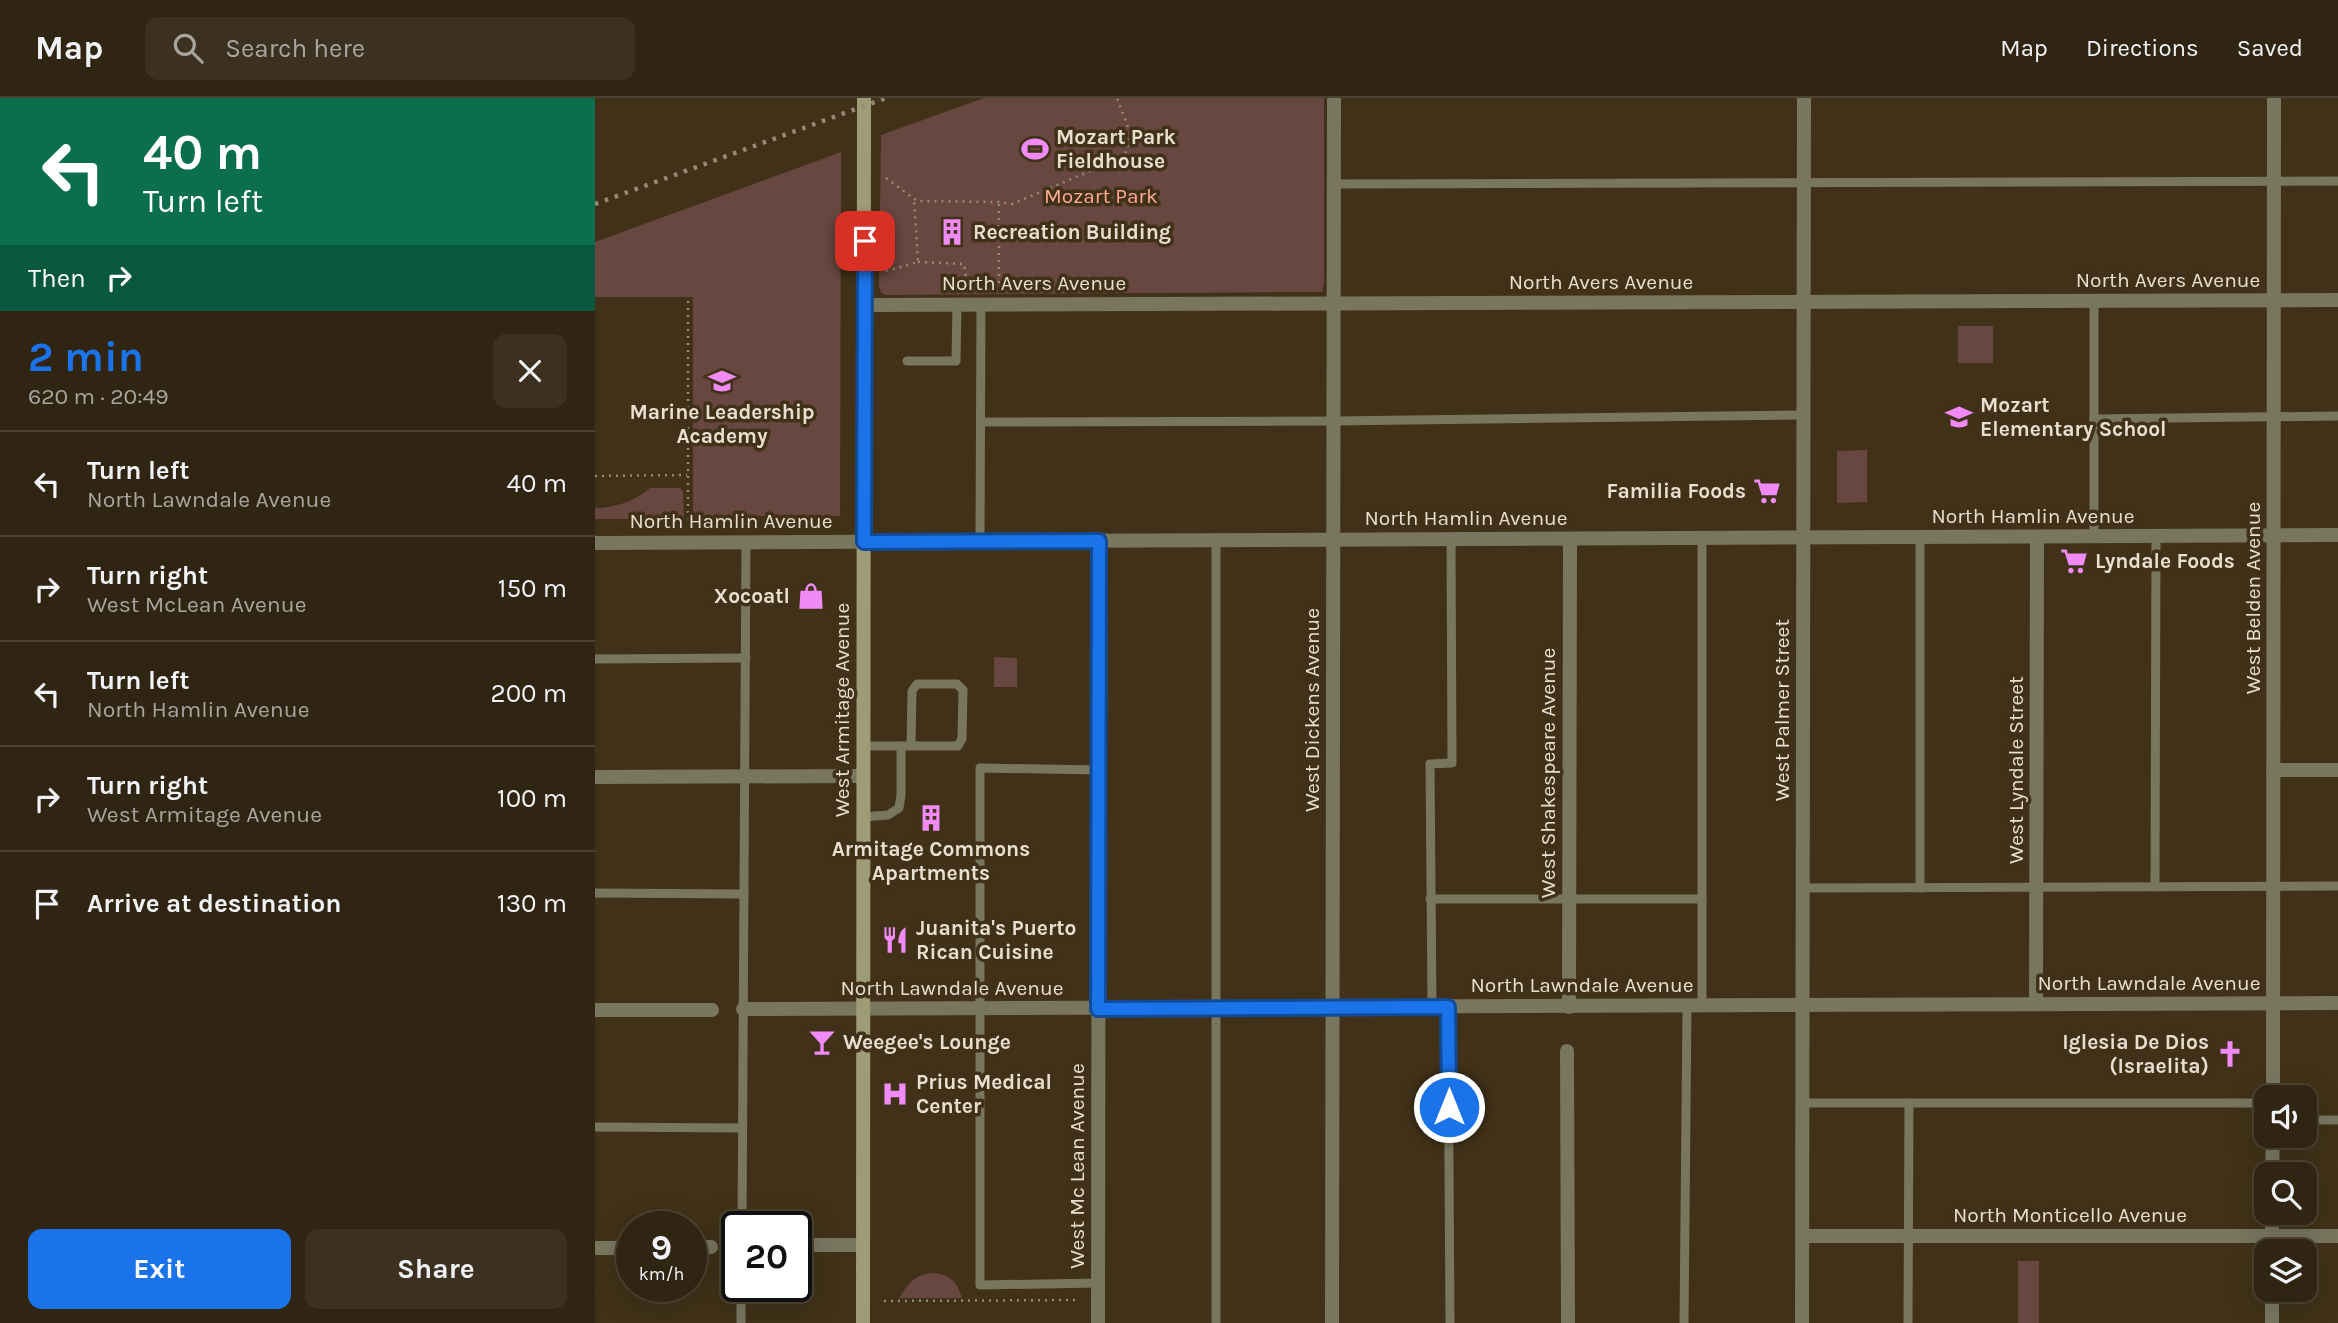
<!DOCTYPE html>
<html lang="en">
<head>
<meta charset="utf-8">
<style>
  body { margin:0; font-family:Karla,sans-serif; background:#3c3120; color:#f1f3f6; height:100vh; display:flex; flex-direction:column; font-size:26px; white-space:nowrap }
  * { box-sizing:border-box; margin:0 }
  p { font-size:23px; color:#a8a59f }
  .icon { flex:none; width:38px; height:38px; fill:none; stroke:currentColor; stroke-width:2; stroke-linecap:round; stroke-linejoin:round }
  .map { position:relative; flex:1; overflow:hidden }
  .sheet { display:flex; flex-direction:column; background:#302512; width:595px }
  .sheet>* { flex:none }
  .guide { background:#0b6e4f; color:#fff; overflow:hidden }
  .controls { position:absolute; left:1659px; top:987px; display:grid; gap:14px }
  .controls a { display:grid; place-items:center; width:63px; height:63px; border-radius:14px; background:#302512; box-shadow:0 7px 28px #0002,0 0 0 2px #4b4232; font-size:35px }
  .speed { position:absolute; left:21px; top:1113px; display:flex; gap:14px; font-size:35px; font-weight:700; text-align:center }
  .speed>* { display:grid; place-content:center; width:91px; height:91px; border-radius:50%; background:#302512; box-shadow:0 7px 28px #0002,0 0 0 2px #4b4232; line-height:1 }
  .speed small { font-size:18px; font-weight:400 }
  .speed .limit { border:4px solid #111; border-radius:10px; background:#fff; color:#111 }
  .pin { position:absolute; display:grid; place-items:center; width:60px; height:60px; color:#fff; margin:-30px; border-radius:14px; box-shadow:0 4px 10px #0006 }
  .me { position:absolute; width:77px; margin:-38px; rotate:0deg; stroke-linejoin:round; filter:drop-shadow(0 0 5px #0008) }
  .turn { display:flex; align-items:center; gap:24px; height:147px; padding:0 28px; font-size:32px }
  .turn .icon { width:91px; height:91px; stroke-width:2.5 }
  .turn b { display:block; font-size:49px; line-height:60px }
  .then { display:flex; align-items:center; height:66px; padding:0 28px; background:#0003; gap:14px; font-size:26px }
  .round { display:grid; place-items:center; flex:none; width:74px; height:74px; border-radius:14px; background:#3c3120 }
  .summary { display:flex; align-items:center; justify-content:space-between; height:119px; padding:0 28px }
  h1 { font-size:42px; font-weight:700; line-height:52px; color:#1a73e8 }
  .button { display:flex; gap:14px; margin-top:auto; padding:14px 28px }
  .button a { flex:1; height:80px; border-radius:14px; background:#1a73e8; color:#fff; font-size:28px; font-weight:700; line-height:80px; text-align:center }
  .button a+a { background:#3c3120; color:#f1f3f6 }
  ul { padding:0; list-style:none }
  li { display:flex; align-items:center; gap:21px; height:105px; padding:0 28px; border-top:2px solid #4b4232 }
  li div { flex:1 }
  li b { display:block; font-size:26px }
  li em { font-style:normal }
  header { display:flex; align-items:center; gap:42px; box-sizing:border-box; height:98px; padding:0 35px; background:#302512; border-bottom:2px solid #4b4232 }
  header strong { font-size:33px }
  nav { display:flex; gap:38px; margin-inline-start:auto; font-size:24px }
  .search { width:490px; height:63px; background:#3c3120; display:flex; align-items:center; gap:18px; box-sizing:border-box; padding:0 24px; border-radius:14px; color:#a8a59f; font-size:26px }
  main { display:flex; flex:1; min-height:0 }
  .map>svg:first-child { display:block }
  .green { fill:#67473f }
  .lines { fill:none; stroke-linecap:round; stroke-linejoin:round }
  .path { stroke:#968a76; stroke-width:2.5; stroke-dasharray:2 5; stroke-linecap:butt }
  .lane { stroke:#78765f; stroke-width:9 }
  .street { stroke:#78765f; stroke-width:14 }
  .secondary { stroke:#9e9b77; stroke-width:14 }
  .rail { stroke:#968a76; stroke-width:4.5; stroke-dasharray:3.5 7; stroke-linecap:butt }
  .route-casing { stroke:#114b97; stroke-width:18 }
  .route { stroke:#1a73e8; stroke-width:12 }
  .labels { text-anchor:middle; stroke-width:7; stroke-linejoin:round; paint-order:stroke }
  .poi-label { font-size:21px; font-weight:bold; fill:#e8dfd0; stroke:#403118; text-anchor:start }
  .park-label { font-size:21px; fill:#ffaa94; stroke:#403118 }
  .street-label { font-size:21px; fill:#e8dfd0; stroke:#403118 }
</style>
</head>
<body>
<header>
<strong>Map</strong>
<div class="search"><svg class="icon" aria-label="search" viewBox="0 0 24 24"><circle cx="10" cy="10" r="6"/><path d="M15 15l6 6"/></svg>Search here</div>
<nav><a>Map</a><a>Directions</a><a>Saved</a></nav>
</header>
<main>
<section class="sheet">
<div class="guide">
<div class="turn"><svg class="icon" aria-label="left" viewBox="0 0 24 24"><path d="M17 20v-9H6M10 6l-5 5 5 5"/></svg><div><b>40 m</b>Turn left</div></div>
<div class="then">Then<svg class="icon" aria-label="right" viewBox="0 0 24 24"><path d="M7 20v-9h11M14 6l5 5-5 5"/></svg></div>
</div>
<div class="summary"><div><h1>2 min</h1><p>620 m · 20:49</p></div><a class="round"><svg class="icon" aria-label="close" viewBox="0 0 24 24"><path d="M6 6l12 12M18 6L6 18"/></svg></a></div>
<ul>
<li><svg class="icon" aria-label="left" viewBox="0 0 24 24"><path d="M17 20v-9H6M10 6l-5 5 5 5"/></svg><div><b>Turn left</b><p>North Lawndale Avenue</p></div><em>40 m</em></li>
<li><svg class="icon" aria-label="right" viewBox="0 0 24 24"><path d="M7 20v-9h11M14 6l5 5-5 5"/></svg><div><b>Turn right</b><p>West McLean Avenue</p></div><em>150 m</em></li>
<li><svg class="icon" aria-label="left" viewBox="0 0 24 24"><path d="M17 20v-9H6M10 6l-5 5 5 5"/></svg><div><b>Turn left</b><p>North Hamlin Avenue</p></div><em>200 m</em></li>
<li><svg class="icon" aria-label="right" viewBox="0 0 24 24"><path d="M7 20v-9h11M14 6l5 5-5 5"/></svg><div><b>Turn right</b><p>West Armitage Avenue</p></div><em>100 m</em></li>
<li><svg class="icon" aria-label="arrive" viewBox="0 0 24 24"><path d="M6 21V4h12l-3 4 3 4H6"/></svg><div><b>Arrive at destination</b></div><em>130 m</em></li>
</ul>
<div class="button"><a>Exit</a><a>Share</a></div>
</section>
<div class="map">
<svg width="1743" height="1225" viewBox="0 0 1743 1225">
  <rect width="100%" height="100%" fill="#403118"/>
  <g class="green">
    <path d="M 389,0 L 729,0 L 729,185 L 727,194 L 290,197 L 286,194 L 284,187 L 286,37 Z"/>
    <path d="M 246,54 L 245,418 L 98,418 L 98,199 L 0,199 L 0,144 Z"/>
    <rect x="1363" y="228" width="35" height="37"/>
    <path d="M 1272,352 L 1272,404 L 1242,405 L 1242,353 Z"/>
    <path d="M 55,390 L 85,390 L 88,393 L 89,421 L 0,421 L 0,410 C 19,410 41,403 55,390 Z"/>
    <path d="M 399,559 L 422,560 L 422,589 L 399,589 Z"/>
    <rect x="1423" y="1163" width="21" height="62"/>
    <path d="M 338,1175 C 356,1177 362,1184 367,1200 L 304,1200 C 313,1186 320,1176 338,1175 Z"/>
  </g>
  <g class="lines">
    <g class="path">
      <path d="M 291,80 L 322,103 L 404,104 L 417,106 L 529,59 L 536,37 L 522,0"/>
      <path d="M 323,164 L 369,166 L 372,185"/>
      <path d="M 291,173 L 323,164 L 319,101"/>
      <path d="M 404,185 L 404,104"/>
      <path d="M 93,203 L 93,422"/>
      <path d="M 0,378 L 92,377"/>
      <path d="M 289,1203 L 483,1202"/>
    </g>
    <g class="lane">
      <path d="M 739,86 L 1743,83"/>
      <path d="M 312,263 L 361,263 L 362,207"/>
      <path d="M 1499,321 L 1743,318"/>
      <path d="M 386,324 L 738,323 L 1208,317"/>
      <path d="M 1499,438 L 1499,203"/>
      <path d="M 1107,440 L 1107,908"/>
      <path d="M 385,443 L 386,206"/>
      <path d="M 0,561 L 151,560"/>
      <path d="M 268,648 C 300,648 331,648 363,648 L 367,641 L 368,592 L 362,586 L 322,586 L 317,593 L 316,648"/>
      <path d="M 268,719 L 293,717 L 304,710 L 306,697 L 306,648"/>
      <path d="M 1560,789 L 1561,438"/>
      <path d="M 1208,790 L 1743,788"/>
      <path d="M 1325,790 L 1325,439"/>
      <path d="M 0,795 L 149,796"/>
      <path d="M 835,801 L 1107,801"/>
      <path d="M 837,909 L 835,666 L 857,665 L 856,441"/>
      <path d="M 853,909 L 855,1225"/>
      <path d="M 1208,1005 L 1671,1005"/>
      <path d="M 1710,1022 L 1743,1022"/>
      <path d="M 0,1029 L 147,1030"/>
      <path d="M 147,1129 L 151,444"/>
      <path d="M 503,1185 L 385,1187 L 385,670 L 504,672"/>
      <path d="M 146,1225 L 146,1188"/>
      <path d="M 621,1225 L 621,442"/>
      <path d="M 1089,1225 L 1092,908"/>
      <path d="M 1313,1225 L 1314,1005"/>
    </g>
    <g class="street">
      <path d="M 270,207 L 1743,202"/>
      <path d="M 0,445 L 1743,437"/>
      <path d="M 1678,672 L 1743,672"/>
      <path d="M 0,679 L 268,678"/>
      <path d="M 1441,906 L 1442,439"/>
      <path d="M 974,909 L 975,441"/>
      <path d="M 148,911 L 1743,905"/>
      <path d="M 0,912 L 117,912"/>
      <path d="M 972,953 L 973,1225"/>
      <path d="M 1678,999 L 1679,0"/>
      <path d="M 1677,1076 L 1678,1038"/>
      <path d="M 1677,1115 L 1677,1153"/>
      <path d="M 1208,1138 L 1743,1138"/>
      <path d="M 201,1147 L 268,1147"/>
      <path d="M 96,1149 L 116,1149"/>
      <path d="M 0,1150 L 37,1150"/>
      <path d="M 503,1225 L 504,443"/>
      <path d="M 737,1225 L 739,0"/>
      <path d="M 1207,1225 L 1209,0"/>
      <path d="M 1677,1225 L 1677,1192"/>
    </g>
    <path class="secondary" d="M 268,1225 L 269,0"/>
    <path class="rail" d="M 0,106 L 291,0"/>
  </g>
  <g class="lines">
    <defs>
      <path id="route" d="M 270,143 L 269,444 L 504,443 L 503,911 L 853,909 L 854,1009"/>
    </defs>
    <use href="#route" class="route-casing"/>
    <use href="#route" class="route"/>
  </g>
  <defs>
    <symbol id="stadium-bare" viewBox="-9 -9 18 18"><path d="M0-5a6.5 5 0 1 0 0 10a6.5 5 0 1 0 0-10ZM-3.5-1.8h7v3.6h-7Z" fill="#f08bf6" stroke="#403118" stroke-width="2.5" paint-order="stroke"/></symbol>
    <symbol id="building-bare" viewBox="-9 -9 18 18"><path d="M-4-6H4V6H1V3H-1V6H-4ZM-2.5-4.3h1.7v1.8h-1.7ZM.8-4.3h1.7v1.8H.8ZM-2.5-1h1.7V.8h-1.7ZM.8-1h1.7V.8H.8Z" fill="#f08bf6" stroke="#403118" stroke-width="2.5" paint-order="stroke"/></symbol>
    <symbol id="school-bare" viewBox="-9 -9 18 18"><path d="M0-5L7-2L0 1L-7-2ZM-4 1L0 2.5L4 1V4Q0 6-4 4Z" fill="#f08bf6" stroke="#403118" stroke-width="2.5" paint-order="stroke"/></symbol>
    <symbol id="supermarket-bare" viewBox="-9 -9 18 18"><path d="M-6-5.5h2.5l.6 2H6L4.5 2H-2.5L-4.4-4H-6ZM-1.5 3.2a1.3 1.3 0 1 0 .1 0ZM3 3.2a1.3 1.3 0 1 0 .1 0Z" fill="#f08bf6" stroke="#403118" stroke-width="2.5" paint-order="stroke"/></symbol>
    <symbol id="shop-bare" viewBox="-9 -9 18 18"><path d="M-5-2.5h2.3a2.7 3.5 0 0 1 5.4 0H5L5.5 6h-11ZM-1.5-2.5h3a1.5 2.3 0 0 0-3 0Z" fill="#f08bf6" stroke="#403118" stroke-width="2.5" paint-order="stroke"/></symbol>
    <symbol id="restaurant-bare" viewBox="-9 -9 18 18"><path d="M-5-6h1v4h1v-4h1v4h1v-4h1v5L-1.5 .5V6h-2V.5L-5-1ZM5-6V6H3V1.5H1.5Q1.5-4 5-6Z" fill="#f08bf6" stroke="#403118" stroke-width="2.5" paint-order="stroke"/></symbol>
    <symbol id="bar-bare" viewBox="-9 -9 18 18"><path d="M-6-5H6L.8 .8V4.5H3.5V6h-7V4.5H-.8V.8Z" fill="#f08bf6" stroke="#403118" stroke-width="2.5" paint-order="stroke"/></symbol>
    <symbol id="church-bare" viewBox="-9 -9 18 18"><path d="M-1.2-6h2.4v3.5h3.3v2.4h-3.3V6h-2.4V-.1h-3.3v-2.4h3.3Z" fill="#f08bf6" stroke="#403118" stroke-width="2.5" paint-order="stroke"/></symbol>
    <symbol id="hospital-bare" viewBox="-9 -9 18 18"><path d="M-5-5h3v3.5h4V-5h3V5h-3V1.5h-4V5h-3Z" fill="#f08bf6" stroke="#403118" stroke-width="2.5" paint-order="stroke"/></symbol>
  </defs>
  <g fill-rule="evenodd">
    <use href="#stadium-bare" x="421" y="32" width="38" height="38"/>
    <use href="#building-bare" x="338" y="115" width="38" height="38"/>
    <use href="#school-bare" x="108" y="264" width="38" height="38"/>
    <use href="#school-bare" x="1345" y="300" width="38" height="38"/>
    <use href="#supermarket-bare" x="1153" y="374" width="38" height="38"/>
    <use href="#supermarket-bare" x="1460" y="444" width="38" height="38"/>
    <use href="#shop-bare" x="197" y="479" width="38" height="38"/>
    <use href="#building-bare" x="317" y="701" width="38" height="38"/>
    <use href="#restaurant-bare" x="281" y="823" width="38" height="38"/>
    <use href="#bar-bare" x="208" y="925" width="38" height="38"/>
    <use href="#church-bare" x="1616" y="937" width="38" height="38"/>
    <use href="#hospital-bare" x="281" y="977" width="38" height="38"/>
  </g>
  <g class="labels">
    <g class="poi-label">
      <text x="461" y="46">Mozart Park<tspan x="461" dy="24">Fieldhouse</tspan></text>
      <text x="378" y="141">Recreation Building</text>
      <text x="1385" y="314">Mozart<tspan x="1385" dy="24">Elementary School</tspan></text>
      <text x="127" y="321" text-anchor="middle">Marine Leadership<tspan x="127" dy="24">Academy</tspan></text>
      <text x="1151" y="400" text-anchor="end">Familia Foods</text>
      <text x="1500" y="470">Lyndale Foods</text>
      <text x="195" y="505" text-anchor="end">Xocoatl</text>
      <text x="336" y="758" text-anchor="middle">Armitage Commons<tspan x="336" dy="24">Apartments</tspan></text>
      <text x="321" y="837">Juanita's Puerto<tspan x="321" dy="24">Rican Cuisine</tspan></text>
      <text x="248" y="951">Weegee's Lounge</text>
      <text x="1614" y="951" text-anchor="end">Iglesia De Dios<tspan x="1614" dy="24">(Israelita)</tspan></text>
      <text x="321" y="991">Prius Medical<tspan x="321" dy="24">Center</tspan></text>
    </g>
    <g class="park-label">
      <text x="506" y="105">Mozart Park</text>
    </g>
    <g class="street-label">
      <text x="1573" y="189">North Avers Avenue</text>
      <text x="1006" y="191">North Avers Avenue</text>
      <text x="439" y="192">North Avers Avenue</text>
      <text x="1438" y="425">North Hamlin Avenue</text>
      <text x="871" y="427">North Hamlin Avenue</text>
      <text x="136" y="430">North Hamlin Avenue</text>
      <text transform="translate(1658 500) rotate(-90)" y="7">West Belden Avenue</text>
      <text transform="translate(247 612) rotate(-90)" y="7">West Armitage Avenue</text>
      <text transform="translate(717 612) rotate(-90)" y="7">West Dickens Avenue</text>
      <text transform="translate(1187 612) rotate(-90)" y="7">West Palmer Street</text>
      <text transform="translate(1421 672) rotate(-90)" y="7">West Lyndale Street</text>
      <text transform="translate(953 675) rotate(-90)" y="7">West Shakespeare Avenue</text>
      <text x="1554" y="892">North Lawndale Avenue</text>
      <text x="987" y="894">North Lawndale Avenue</text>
      <text x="357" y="897">North Lawndale Avenue</text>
      <text transform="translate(482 1068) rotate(-90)" y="7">West Mc Lean Avenue</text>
      <text x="1475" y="1124">North Monticello Avenue</text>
    </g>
  </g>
</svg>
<div class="controls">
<a><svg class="icon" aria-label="sound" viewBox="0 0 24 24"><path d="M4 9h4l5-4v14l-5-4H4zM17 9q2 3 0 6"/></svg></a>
<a><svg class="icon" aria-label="search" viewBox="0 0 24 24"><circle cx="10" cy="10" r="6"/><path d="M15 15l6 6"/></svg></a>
<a><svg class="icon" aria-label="layers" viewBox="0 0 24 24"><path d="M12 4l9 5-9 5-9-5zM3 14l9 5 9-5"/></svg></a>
</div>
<div class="speed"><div>9<small>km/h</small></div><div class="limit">20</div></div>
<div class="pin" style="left:270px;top:143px;background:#d93025"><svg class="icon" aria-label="arrive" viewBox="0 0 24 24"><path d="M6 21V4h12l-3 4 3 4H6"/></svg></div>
<svg class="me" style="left:854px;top:1009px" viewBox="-20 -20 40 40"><circle r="17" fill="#1a73e8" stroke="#fff" stroke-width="3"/><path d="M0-11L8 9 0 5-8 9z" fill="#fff"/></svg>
</div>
</main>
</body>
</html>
